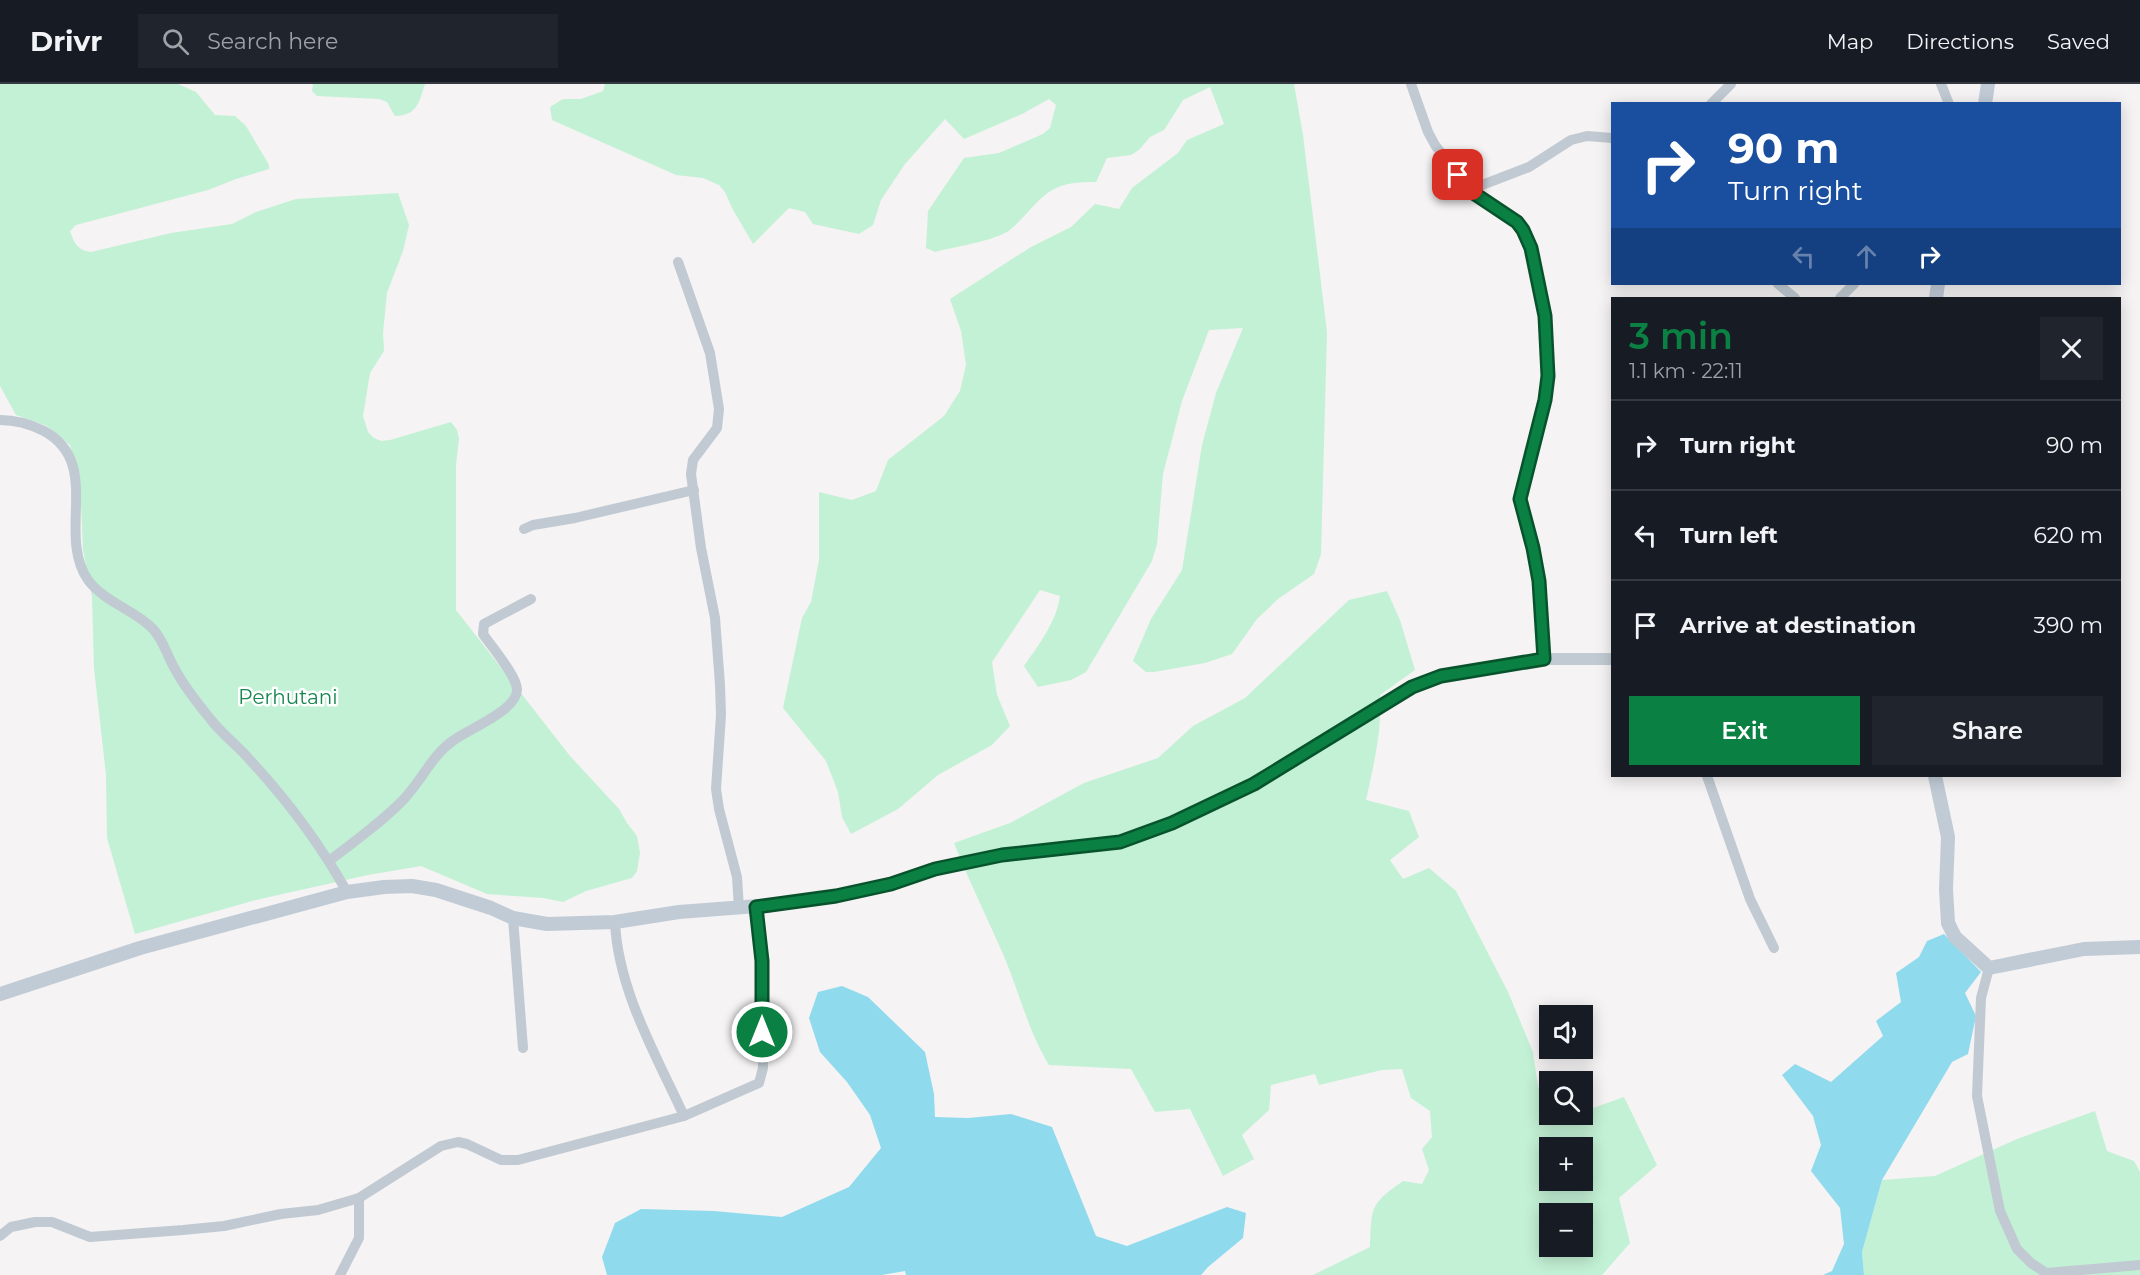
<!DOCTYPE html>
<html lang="en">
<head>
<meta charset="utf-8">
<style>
  body { margin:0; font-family:Montserrat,sans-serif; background:#20242c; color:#f1f3f6; height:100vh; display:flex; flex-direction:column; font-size:22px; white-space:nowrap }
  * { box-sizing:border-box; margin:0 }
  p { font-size:20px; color:#9ea1a6 }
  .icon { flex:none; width:33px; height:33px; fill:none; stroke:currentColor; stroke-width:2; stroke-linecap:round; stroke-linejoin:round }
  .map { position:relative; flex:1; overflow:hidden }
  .drawer { position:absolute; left:1611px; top:213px; width:510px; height:480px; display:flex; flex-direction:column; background:#171b24; border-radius:0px; box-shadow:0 3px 15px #0003 }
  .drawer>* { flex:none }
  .banner { position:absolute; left:1611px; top:18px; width:510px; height:183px; border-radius:0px; box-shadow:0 3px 15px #0003; background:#1a4fa0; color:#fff; overflow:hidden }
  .buttons { position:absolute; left:1539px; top:921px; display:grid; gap:12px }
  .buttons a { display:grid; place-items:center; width:54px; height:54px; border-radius:0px; background:#171b24; box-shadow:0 3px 15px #0003; font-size:30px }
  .pin { position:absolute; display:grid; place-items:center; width:51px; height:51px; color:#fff; margin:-26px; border-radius:12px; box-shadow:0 3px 9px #0006 }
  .me { position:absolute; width:66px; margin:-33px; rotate:0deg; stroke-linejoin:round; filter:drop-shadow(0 0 4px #0008) }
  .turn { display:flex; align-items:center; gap:21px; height:126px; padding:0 18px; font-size:27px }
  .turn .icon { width:78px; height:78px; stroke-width:2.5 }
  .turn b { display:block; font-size:42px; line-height:51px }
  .lanes { display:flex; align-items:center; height:57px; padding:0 18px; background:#0003; justify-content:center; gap:30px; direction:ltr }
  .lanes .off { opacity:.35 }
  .round { display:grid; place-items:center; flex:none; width:63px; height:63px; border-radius:0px; background:#20242c }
  .head { display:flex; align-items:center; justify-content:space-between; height:102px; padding:0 18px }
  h1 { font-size:36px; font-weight:600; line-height:45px; color:#0b8043 }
  .action { display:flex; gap:12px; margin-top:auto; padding:12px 18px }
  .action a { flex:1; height:69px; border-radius:0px; background:#0b8043; color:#fff; font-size:24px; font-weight:600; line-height:69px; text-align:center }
  .action a+a { background:#20242c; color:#f1f3f6 }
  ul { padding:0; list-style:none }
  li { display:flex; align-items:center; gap:18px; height:90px; padding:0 18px; border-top:2px solid #363941 }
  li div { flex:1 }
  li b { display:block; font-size:22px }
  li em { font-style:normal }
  header { display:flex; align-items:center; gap:36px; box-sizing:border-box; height:84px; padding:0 30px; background:#171b24; border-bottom:2px solid #363941 }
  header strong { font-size:28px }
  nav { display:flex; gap:33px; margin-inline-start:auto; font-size:21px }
  .search { width:420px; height:54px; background:#20242c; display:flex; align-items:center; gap:15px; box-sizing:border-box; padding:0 21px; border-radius:0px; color:#9ea1a6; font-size:22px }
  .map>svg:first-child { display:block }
  .green { fill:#c3f1d5; fill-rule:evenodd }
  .water { fill:#90daee }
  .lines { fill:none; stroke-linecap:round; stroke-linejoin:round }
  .minor { stroke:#c1cad2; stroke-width:10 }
  .tertiary { stroke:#c1cad2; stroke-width:12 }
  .secondary { stroke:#c1cbd6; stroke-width:14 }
  .route-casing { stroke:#07532c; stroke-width:15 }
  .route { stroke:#0b8043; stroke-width:10 }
  .labels { text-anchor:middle; stroke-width:5; stroke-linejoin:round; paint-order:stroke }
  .park-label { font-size:20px; fill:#17864f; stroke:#fff }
</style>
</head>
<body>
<header>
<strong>Drivr</strong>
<div class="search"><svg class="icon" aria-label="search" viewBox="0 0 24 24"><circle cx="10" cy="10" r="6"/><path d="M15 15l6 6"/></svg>Search here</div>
<nav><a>Map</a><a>Directions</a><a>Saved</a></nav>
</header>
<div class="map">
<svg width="2140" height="1191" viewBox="0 0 2140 1191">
  <rect width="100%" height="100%" fill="#f5f3f3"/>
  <g class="green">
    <path d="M 0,0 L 178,0 L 196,8 L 215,31 L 235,32 L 246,42 L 269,81 L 269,85 L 236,95 L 208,106 L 76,141 L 70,147 C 74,159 78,167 91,168 L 171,149 L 232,140 L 256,128 L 296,115 L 398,109 L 409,141 L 403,167 L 387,209 L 383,249 L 384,267 L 370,289 L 363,332 L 368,348 L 374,354 L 381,357 L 390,356 L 451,338 L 457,346 L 459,354 L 456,381 L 456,526 L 570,672 L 619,725 L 627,739 L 637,752 L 640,769 L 637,787 L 632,794 L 586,807 L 563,818 L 543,814 L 487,810 L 421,782 L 368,791 L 260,815 L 135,850 L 107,754 L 106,691 L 94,584 L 92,513 L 83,466 L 80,397 L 70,361 L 47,342 L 16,331 L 0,302 Z"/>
    <path d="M 313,0 L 425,0 C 419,18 417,32 395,32 L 387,18 L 379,15 L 317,12 L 312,7 Z"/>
    <path d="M 605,0 L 1294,0 L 1303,51 L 1327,248 L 1321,470 L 1314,490 L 1278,515 L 1257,535 L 1232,570 L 1205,579 L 1154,588 L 1146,588 L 1133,577 L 1151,535 L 1182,486 L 1202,361 L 1216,309 L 1243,244 L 1209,246 L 1182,317 L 1163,390 L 1157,460 L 1152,477 L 1086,588 L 1071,596 L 1038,603 L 1024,582 C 1038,562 1057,537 1060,512 L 1040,506 L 992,578 L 997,611 L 1010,642 L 992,661 L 938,691 L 898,725 L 851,750 L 842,733 L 838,708 L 826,677 L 783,624 L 802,534 L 811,518 L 819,476 L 819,408 L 852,416 L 876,407 L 888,376 L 944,332 L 960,307 L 966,281 L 961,247 L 950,215 L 1031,163 L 1071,143 L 1095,120 L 1119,125 L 1132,104 L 1178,69 L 1187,56 L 1224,40 L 1210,3 L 1183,16 L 1164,46 L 1150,53 L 1139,66 L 1131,71 L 1107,74 L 1096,98 C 1061,98 1051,102 1027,129 C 1020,136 1012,146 1003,150 C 986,158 954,163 935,168 L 926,164 L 928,127 L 964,74 L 999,69 L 1043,50 L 1050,44 L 1056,21 L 1049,15 L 1022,30 L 964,55 L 945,35 L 905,80 L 881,116 L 873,141 L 859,150 L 813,140 L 805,128 L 789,124 L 753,160 L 732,124 L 725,108 L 719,101 L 703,94 L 676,91 L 552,36 L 550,23 L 563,15 L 581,15 L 603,7 Z"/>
    <path d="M 1387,507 L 1400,536 L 1415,586 L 1380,611 C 1382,647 1374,680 1366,716 L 1409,727 L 1419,753 L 1390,776 L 1403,795 L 1429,784 L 1456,807 L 1508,908 L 1533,968 L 1538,1003 L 1549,1026 L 1550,1030 L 1552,1031 L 1556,1039 L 1574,1036 L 1593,1024 L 1624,1013 L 1657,1081 L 1619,1114 L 1630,1159 L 1602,1191 L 1313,1191 L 1370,1163 C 1372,1123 1369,1121 1403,1097 L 1422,1100 L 1429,1086 L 1422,1065 L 1432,1053 L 1430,1027 L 1411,1014 L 1402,985 L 1382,986 L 1319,1001 L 1315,990 L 1271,1001 L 1269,1026 L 1242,1051 L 1254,1075 L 1223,1092 L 1190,1025 L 1155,1028 L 1131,985 L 1049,981 C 1028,947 1019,907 1003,870 C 987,833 969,797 954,759 L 1010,739 L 1084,699 L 1158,674 L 1193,642 L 1245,614 L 1349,516 ZM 1550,1064 L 1582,1064 L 1582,1096 L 1550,1096 ZM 1550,1130 L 1582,1130 L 1582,1162 L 1550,1162 Z"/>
    <path d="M 2095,1027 L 2107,1067 L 2134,1077 L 2140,1088 L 2140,1191 L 1864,1191 L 1862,1168 L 1882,1096 L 1935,1092 L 2017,1055 Z"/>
  </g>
  <g class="water">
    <path d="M 1944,850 L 1981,888 L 1965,909 L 1976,932 L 1968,970 L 1952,978 L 1882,1096 L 1862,1168 L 1864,1191 L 1823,1191 L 1832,1187 L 1844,1160 L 1840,1124 L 1811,1087 L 1821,1061 L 1813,1032 L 1782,991 L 1795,980 L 1831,998 L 1883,952 L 1876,937 L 1901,918 L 1896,889 L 1919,873 L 1927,857 Z"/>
    <path d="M 842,902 L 868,913 L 925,968 L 934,1010 L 935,1033 L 968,1034 L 1011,1030 L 1052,1043 L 1096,1152 L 1127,1162 L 1227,1123 L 1246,1129 L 1243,1154 L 1208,1183 L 1201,1191 L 906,1191 L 905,1187 L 882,1191 L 607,1191 L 602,1173 L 615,1139 L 641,1125 L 714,1127 L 782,1133 L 849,1103 L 881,1064 L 870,1031 L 847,998 L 820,968 L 809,934 L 818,908 Z"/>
  </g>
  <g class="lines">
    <g class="minor">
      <path d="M 1411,0 L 1428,48 L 1435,61 L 1469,106 L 1529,83 L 1571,56 L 1587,52 L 1612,54"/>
      <path d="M 1941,0 L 1949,20"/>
      <path d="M 1711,20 L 1731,0"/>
      <path d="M 1469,106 L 1517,138 L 1523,146 L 1531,164 L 1545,232 L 1548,292 L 1545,316 L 1520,415 L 1533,464 L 1539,497 L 1544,575"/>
      <path d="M 678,178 L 710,269 L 719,325 L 717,344 L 693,376 L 691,390 L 701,464 L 715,534 L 720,601 L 721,631 L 716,705 L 719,725 L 737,793 L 739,825"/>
      <path d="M 1778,200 L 1795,214"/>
      <path d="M 1840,214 L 1854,200"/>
      <path d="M 0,336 C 15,336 30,340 44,347 C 103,379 56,450 88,496 C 104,518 135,526 153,545 C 164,557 167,572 175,585 C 184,603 199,621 212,637 C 223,651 238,662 250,676 C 287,716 320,760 347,808"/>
      <path d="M 524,445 L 533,441 L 575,434 L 694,406"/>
      <path d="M 1707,692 L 1750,815 L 1774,864"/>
      <path d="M 329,777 C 355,757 382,738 404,715 C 422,696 432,671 454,656 C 469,645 518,626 517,605 C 516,591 491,562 483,550 L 484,540 L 531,515"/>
      <path d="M 513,834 L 523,964"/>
      <path d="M 615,838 C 618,906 656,971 684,1032"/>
      <path d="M 1989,884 L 1981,914 L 1977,1012 L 2000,1127 L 2017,1165 L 2031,1179 L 2046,1189 L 2140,1181"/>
      <path d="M 0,1152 L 11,1143 L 35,1138 L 52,1138 L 90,1153 L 183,1146 L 224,1142 L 281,1130 L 318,1126 L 359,1114 L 441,1062 L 458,1058 L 467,1060 L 501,1076 L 518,1076 L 684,1032 L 759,999 L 763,984 L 762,877 L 756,823"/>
      <path d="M 340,1191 L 359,1154 L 359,1114"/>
    </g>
    <path class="tertiary" d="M 772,821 L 836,812 L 891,800 L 935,785 L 1002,771 L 1120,758 L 1172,739 L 1254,700 L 1394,613 L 1430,595 L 1454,589 L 1544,575 L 1612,575"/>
    <g class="secondary">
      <path d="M 1985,20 L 1988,0"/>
      <path d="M 1936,214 L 1938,200"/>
      <path d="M 1935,692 L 1948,753 L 1946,805 L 1948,839 L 1955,853 L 1989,884 L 2084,865 L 2140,863"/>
      <path d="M 0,910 L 140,864 L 347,808 L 384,803 L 412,802 L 436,806 L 491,824 L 513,834 L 547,840 L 615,838 L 679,828 L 772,821"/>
    </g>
  </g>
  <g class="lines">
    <defs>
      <path id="route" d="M 762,948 L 762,877 L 756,823 L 836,812 L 891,800 L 935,785 L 1002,771 L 1120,758 L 1172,739 L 1254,700 L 1412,603 L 1441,592 L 1544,575 L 1539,497 L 1533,464 L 1520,415 L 1545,316 L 1548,292 L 1545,232 L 1531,164 L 1523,146 L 1517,138 L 1469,106 L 1458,91"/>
    </defs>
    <use href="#route" class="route-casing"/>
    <use href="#route" class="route"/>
  </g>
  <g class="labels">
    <g class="park-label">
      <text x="288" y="620">Perhutani</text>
    </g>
  </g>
</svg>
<div class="buttons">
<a><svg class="icon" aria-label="sound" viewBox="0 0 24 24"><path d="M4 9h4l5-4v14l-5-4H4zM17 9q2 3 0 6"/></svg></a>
<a><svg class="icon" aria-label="search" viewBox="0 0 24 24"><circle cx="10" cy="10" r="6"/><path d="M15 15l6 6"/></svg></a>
<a>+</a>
<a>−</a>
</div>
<div class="pin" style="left:1458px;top:91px;background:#d93025"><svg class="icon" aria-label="arrive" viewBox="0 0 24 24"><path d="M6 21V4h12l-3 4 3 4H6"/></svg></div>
<svg class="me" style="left:762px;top:948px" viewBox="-20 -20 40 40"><circle r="17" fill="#0b8043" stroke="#fff" stroke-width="3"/><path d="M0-11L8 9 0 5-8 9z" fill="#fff"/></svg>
<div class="banner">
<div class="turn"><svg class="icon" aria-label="right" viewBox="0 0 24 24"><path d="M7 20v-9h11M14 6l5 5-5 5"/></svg><div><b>90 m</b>Turn right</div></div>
<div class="lanes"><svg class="icon off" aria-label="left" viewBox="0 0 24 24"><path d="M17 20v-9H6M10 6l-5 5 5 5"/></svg><svg class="icon off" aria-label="ahead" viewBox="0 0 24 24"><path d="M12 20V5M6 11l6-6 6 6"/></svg><svg class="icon" aria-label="right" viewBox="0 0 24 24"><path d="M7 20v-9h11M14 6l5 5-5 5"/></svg></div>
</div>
<section class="drawer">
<div class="head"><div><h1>3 min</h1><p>1.1 km · 22:11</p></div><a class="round"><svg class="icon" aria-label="close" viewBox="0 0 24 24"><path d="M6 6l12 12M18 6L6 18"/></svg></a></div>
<ul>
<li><svg class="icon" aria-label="right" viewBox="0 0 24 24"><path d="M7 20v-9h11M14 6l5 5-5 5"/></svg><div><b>Turn right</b></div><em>90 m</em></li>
<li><svg class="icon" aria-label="left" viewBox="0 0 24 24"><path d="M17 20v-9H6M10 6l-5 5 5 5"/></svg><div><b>Turn left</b></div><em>620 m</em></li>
<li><svg class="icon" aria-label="arrive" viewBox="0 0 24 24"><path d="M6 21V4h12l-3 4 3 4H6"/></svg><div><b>Arrive at destination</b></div><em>390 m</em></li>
</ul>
<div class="action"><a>Exit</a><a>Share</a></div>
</section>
</div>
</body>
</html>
